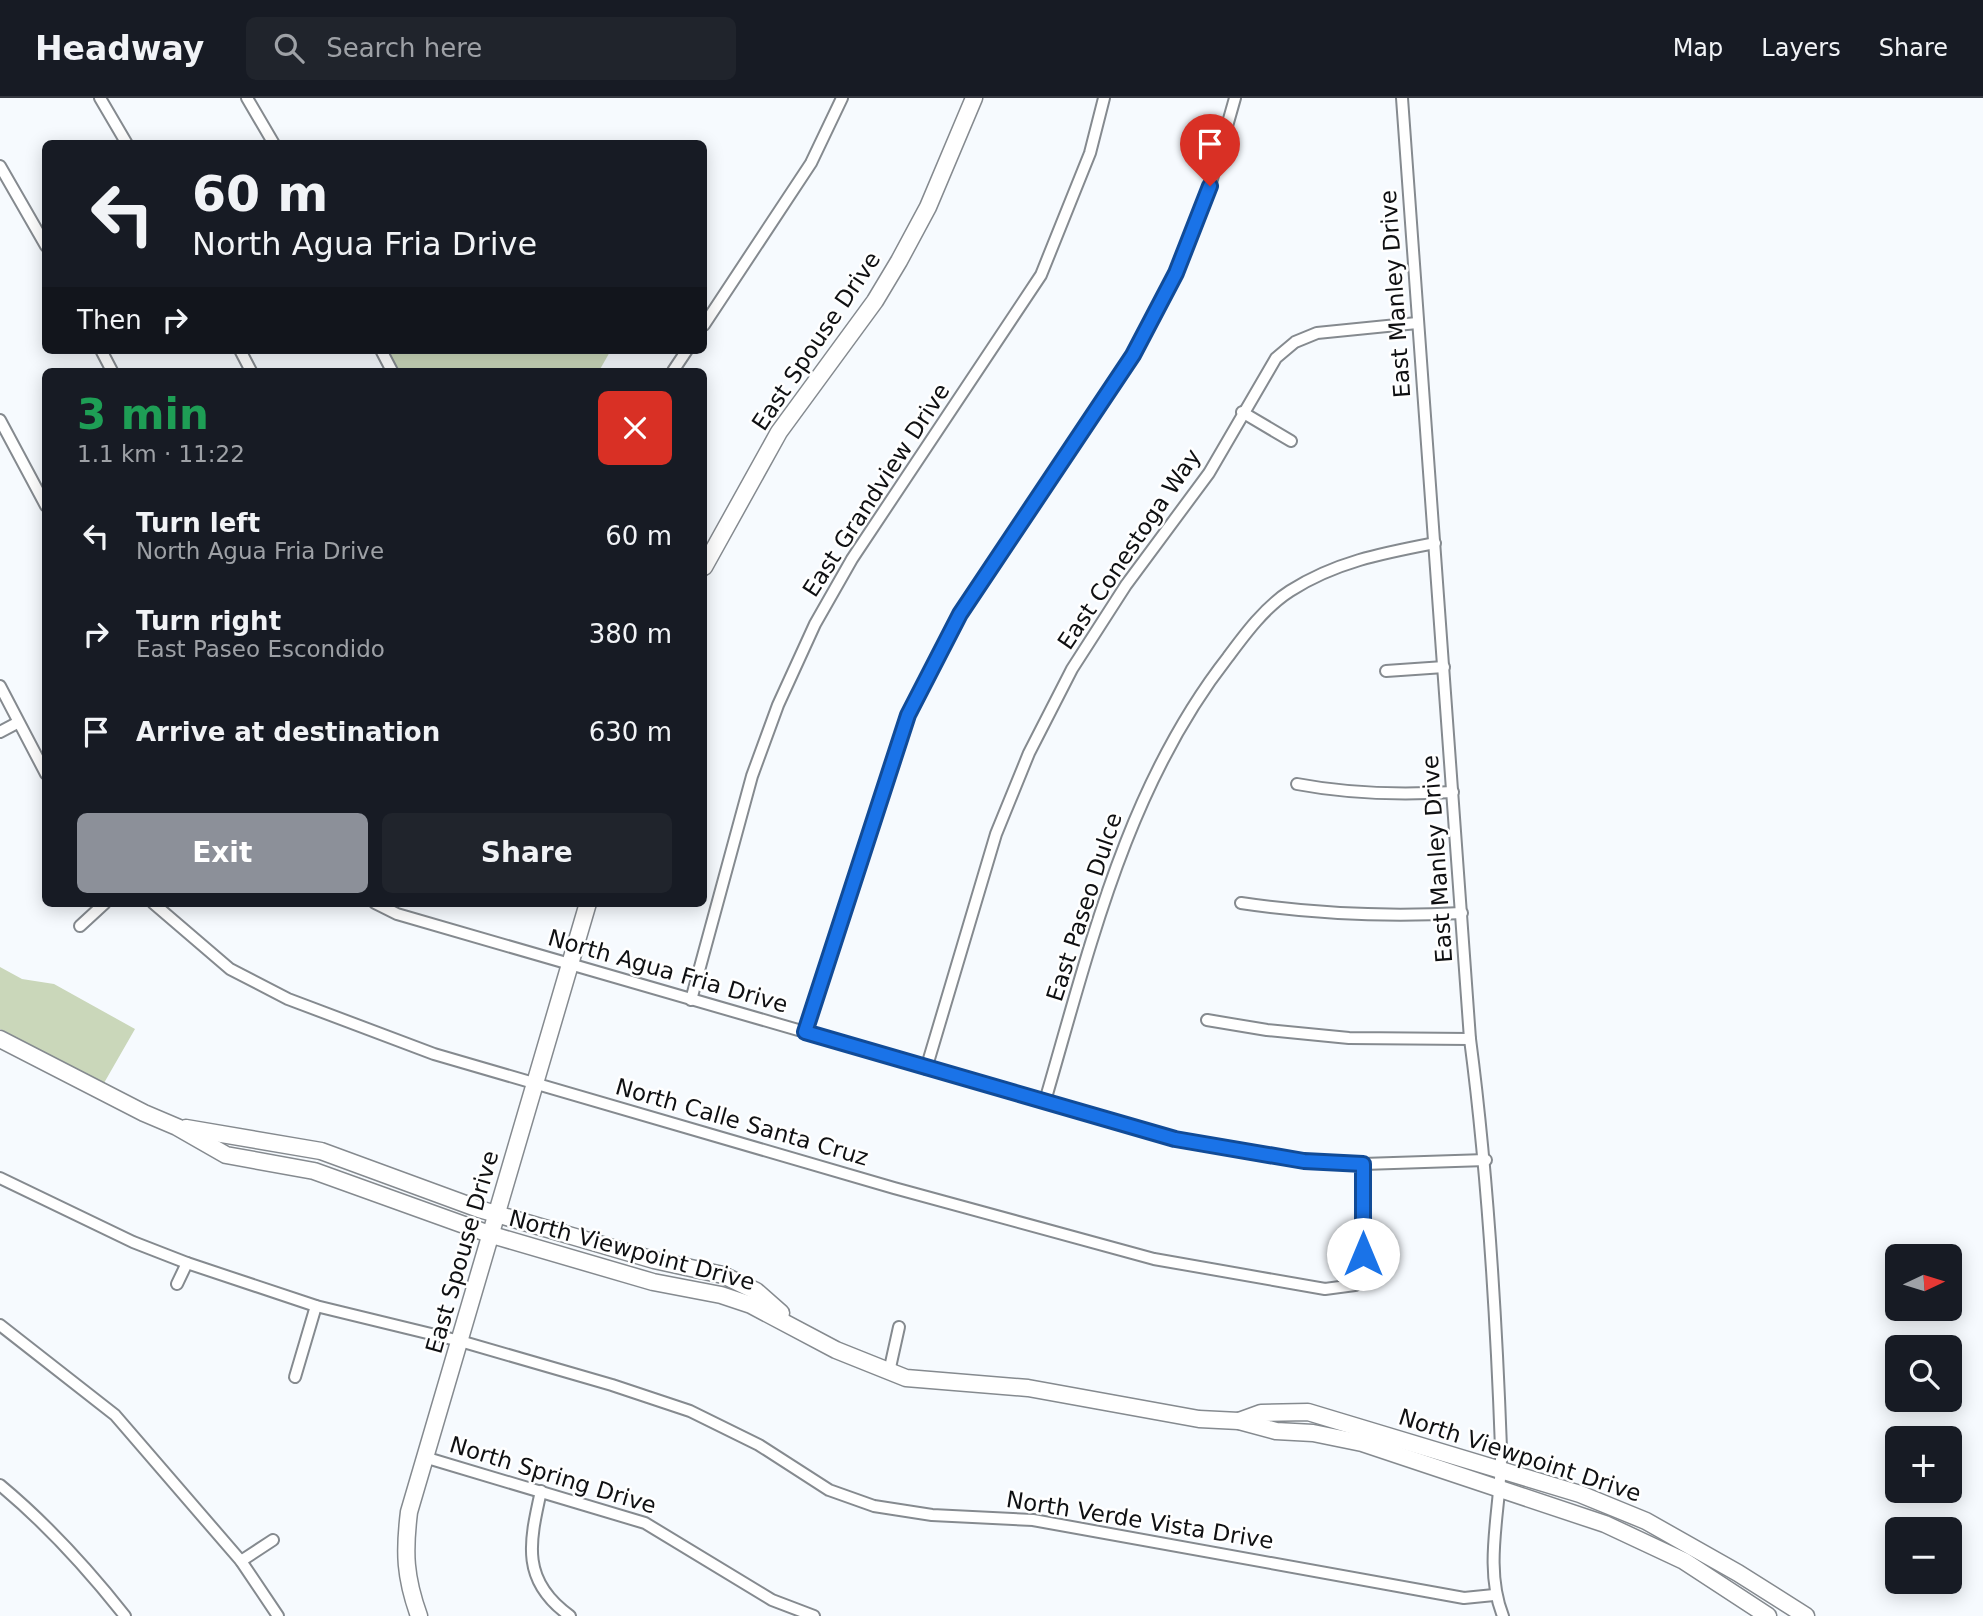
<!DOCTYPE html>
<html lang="en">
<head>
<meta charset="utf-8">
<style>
  body { margin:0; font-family:"DejaVu Sans",sans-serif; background:#20242c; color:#f1f3f6; height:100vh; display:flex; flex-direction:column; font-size:26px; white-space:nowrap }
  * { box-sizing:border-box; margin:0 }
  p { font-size:23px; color:#9ea1a6 }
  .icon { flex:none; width:38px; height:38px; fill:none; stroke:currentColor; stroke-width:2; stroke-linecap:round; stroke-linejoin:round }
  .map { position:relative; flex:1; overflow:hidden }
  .side { position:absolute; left:42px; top:270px; width:665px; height:539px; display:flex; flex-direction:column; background:#171b24; border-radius:10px; box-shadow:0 4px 18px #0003 }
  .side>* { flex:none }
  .guide { position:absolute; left:42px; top:42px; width:665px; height:214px; border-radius:10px; box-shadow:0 4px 18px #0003; background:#171b24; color:#f1f3f6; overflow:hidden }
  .needle { width:46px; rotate:86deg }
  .buttons { position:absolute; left:1885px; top:1146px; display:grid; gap:14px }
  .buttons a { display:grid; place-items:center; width:77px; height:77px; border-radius:10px; background:#171b24; box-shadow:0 4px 18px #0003; font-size:35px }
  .pin { position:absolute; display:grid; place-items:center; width:60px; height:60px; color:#fff; margin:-72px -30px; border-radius:50% 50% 50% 0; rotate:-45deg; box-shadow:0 0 7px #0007 }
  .pin .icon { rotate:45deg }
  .me { position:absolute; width:77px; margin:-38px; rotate:0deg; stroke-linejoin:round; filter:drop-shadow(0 0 5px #0008) }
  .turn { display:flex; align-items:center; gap:24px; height:147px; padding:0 35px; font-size:32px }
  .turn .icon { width:91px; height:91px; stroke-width:2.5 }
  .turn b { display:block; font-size:49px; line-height:60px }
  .then { display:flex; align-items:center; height:66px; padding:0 35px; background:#0003; gap:14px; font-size:26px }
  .round { display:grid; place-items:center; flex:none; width:74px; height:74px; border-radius:10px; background:#20242c }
  .headline { display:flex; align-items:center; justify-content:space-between; height:119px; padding:0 35px }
  h1 { font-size:42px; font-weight:700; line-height:52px; color:#1e9e55 }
  .button { display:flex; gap:14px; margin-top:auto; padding:14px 35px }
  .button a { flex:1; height:80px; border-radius:10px; background:#8c9099; color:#fff; font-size:28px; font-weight:700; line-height:80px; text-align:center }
  .button a+a { background:#20242c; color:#f1f3f6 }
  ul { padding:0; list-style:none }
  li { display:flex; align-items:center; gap:21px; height:98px; padding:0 35px }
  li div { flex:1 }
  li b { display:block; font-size:26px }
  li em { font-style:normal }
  header { display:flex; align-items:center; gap:42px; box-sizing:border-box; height:98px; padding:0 35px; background:#171b24; border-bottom:2px solid #363941 }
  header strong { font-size:33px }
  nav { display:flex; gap:38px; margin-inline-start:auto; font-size:24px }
  .search { width:490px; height:63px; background:#20242c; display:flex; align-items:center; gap:18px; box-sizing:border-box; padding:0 24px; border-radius:10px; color:#9ea1a6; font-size:26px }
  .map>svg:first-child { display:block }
  .green { fill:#cad7ba }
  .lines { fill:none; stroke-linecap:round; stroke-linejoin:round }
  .street-casing { stroke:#858a8f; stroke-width:14 }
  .secondary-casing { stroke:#858a8f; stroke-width:19 }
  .street { stroke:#fff; stroke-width:10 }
  .secondary { stroke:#fff; stroke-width:16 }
  .route-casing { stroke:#114b97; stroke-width:18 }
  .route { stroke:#1a73e8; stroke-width:12 }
  .labels { text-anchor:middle; stroke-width:5; stroke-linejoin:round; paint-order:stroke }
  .street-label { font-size:23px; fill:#0f1012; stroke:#fff }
</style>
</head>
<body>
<header>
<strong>Headway</strong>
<div class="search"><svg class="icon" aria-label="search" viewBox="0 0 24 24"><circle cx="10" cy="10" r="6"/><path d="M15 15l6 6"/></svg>Search here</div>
<nav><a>Map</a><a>Layers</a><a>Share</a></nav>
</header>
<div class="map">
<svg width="1983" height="1518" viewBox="0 0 1983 1518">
  <rect width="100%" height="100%" fill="#f6fafe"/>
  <g class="green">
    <path d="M 387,252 L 611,252 L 599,273 L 399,273 Z"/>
    <path d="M 0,869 L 22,881 L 54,886 L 135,931 L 104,985 L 0,931 Z"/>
  </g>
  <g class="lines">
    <defs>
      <g id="street">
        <path d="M 100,0 L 127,46"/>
        <path d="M 247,0 L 274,46"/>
        <path d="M 1402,0 L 1470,941 C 1488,1077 1496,1213 1501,1350 C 1503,1404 1482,1466 1503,1518"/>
        <path d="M 0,68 L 46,148"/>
        <path d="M 704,227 L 811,65 L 842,0"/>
        <path d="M 101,252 L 112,273"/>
        <path d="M 240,252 L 251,273"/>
        <path d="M 381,252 L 392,273"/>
        <path d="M 673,273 L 687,252"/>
        <path d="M 1242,314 L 1291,343"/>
        <path d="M 0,322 L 46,408"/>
        <path d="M 1386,573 L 1444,569"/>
        <path d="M 0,588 L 46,676"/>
        <path d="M 0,634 L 17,625"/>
        <path d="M 1297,686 C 1349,696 1400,697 1453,694"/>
        <path d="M 153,805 L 230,871 L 288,901 L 434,956 L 894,1090 L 1154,1161 L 1325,1191 L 1355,1187 L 1363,1156 L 1363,1066"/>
        <path d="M 375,805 L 397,816 L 1175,1041 L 1304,1063 L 1363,1066 L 1486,1062"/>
        <path d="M 1241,805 C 1315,816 1387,819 1462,815"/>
        <path d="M 80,828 L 105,805"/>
        <path d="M 691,902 L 752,678 L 778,607 L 815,526 L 852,461 L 1041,177 L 1090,55 L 1104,0"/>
        <path d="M 1207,922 L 1267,932 L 1349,940 L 1470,941"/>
        <path d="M 805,934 L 908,617 L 960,515 L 1133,256 L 1176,175 L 1210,88 L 1235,0"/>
        <path d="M 926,971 L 996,736 L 1029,655 L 1072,571 L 1126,487 L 1209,375 L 1276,260 L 1295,244 L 1317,235 L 1417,225"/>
        <path d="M 1045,1003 C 1090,849 1127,688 1228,559 C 1245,536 1265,509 1290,493 C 1335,464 1383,455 1435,445"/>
        <path d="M 0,1080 L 133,1144 L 187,1165 L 316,1208 L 460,1243 L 612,1287 L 690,1313 L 759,1347 L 829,1392 L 874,1408 L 932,1417 L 1033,1422 L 1464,1500 L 1494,1497"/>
        <path d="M 177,1186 L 187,1165"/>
        <path d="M 0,1227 L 115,1317 L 241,1463 L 278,1518"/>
        <path d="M 889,1274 L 899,1229"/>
        <path d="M 295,1279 L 316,1208"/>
        <path d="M 424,1359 L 645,1425 L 772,1502 L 814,1518"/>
        <path d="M 0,1387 C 47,1426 87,1470 125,1518"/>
        <path d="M 541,1393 C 529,1446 521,1483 570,1518"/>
        <path d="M 241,1463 L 273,1442"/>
      </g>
      <g id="secondary">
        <path d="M 704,469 L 779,334 L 875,203 L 899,163 L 928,109 L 974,0"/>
        <path d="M 0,941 L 144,1015 L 177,1029 L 226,1057 L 314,1073 L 492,1137 L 653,1184 L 721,1197 L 751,1207 L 836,1252 L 906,1280 L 1028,1290 L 1199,1321 L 1239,1323 L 1276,1333 L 1313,1335 L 1362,1345 L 1605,1426 L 1684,1463 L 1768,1518"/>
        <path d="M 186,1030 L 321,1053 L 479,1111 L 654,1162 L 723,1177 L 756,1193 L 781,1215"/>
        <path d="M 1239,1323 L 1261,1315 L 1308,1314 L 1580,1396 L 1646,1423 L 1738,1475 L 1806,1518"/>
        <path d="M 419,1518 C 405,1479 404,1455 409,1414 L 588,805"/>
      </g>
    </defs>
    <use href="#street" class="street-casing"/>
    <use href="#secondary" class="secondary-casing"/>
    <use href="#street" class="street"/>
    <use href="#secondary" class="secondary"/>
  </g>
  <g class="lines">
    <defs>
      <path id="route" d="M 1210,88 L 1176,175 L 1133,257 L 960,516 L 908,617 L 805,934 L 1175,1041 L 1304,1063 L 1363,1066 L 1363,1156"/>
    </defs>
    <use href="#route" class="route-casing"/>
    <use href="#route" class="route"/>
  </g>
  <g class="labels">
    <g class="street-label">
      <text transform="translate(1395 196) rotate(-94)" y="8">East Manley Drive</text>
      <text transform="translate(816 243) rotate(-56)" y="8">East Spouse Drive</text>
      <text transform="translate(876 392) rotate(-57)" y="8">East Grandview Drive</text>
      <text transform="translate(1129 451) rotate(-56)" y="8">East Conestoga Way</text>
      <text transform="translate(1437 761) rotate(-94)" y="8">East Manley Drive</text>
      <text transform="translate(1084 809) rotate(-72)" y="8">East Paseo Dulce</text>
      <text transform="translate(668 873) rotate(16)" y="8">North Agua Fria Drive</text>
      <text transform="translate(742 1024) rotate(16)" y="8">North Calle Santa Cruz</text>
      <text transform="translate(632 1152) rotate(15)" y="8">North Viewpoint Drive</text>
      <text transform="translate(462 1154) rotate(-74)" y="8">East Spouse Drive</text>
      <text transform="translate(1520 1357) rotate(18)" y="8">North Viewpoint Drive</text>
      <text transform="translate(553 1377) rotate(17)" y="8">North Spring Drive</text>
      <text transform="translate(1140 1422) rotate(9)" y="8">North Verde Vista Drive</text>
    </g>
  </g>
</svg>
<div class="buttons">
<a><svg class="needle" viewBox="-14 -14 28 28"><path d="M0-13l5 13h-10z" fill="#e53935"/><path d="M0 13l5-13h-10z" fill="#9ea1a6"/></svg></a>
<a><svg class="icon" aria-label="search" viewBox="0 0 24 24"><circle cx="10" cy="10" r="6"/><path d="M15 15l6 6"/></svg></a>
<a>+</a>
<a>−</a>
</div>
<div class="pin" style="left:1210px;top:88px;background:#d93025"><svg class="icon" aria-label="arrive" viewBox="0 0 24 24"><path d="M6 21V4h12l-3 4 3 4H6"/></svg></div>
<svg class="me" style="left:1363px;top:1156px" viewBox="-20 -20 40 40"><circle r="19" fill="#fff"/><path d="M0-13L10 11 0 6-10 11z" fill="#1a73e8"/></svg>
<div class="guide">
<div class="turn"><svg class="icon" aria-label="left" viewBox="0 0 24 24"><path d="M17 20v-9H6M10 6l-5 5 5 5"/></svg><div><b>60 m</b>North Agua Fria Drive</div></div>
<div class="then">Then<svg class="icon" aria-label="right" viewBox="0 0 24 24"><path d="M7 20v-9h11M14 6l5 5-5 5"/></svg></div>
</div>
<section class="side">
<div class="headline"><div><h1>3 min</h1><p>1.1 km · 11:22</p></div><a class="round" style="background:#d93025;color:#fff"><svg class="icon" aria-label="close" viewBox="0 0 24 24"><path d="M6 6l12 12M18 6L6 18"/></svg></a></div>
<ul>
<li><svg class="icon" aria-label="left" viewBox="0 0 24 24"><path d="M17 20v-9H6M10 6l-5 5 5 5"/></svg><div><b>Turn left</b><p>North Agua Fria Drive</p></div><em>60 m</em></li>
<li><svg class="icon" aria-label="right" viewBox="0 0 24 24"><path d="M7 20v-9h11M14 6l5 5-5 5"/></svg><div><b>Turn right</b><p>East Paseo Escondido</p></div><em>380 m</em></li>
<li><svg class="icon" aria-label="arrive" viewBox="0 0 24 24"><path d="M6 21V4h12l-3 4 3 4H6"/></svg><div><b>Arrive at destination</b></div><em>630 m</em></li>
</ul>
<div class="button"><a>Exit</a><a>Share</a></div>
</section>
</div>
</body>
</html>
